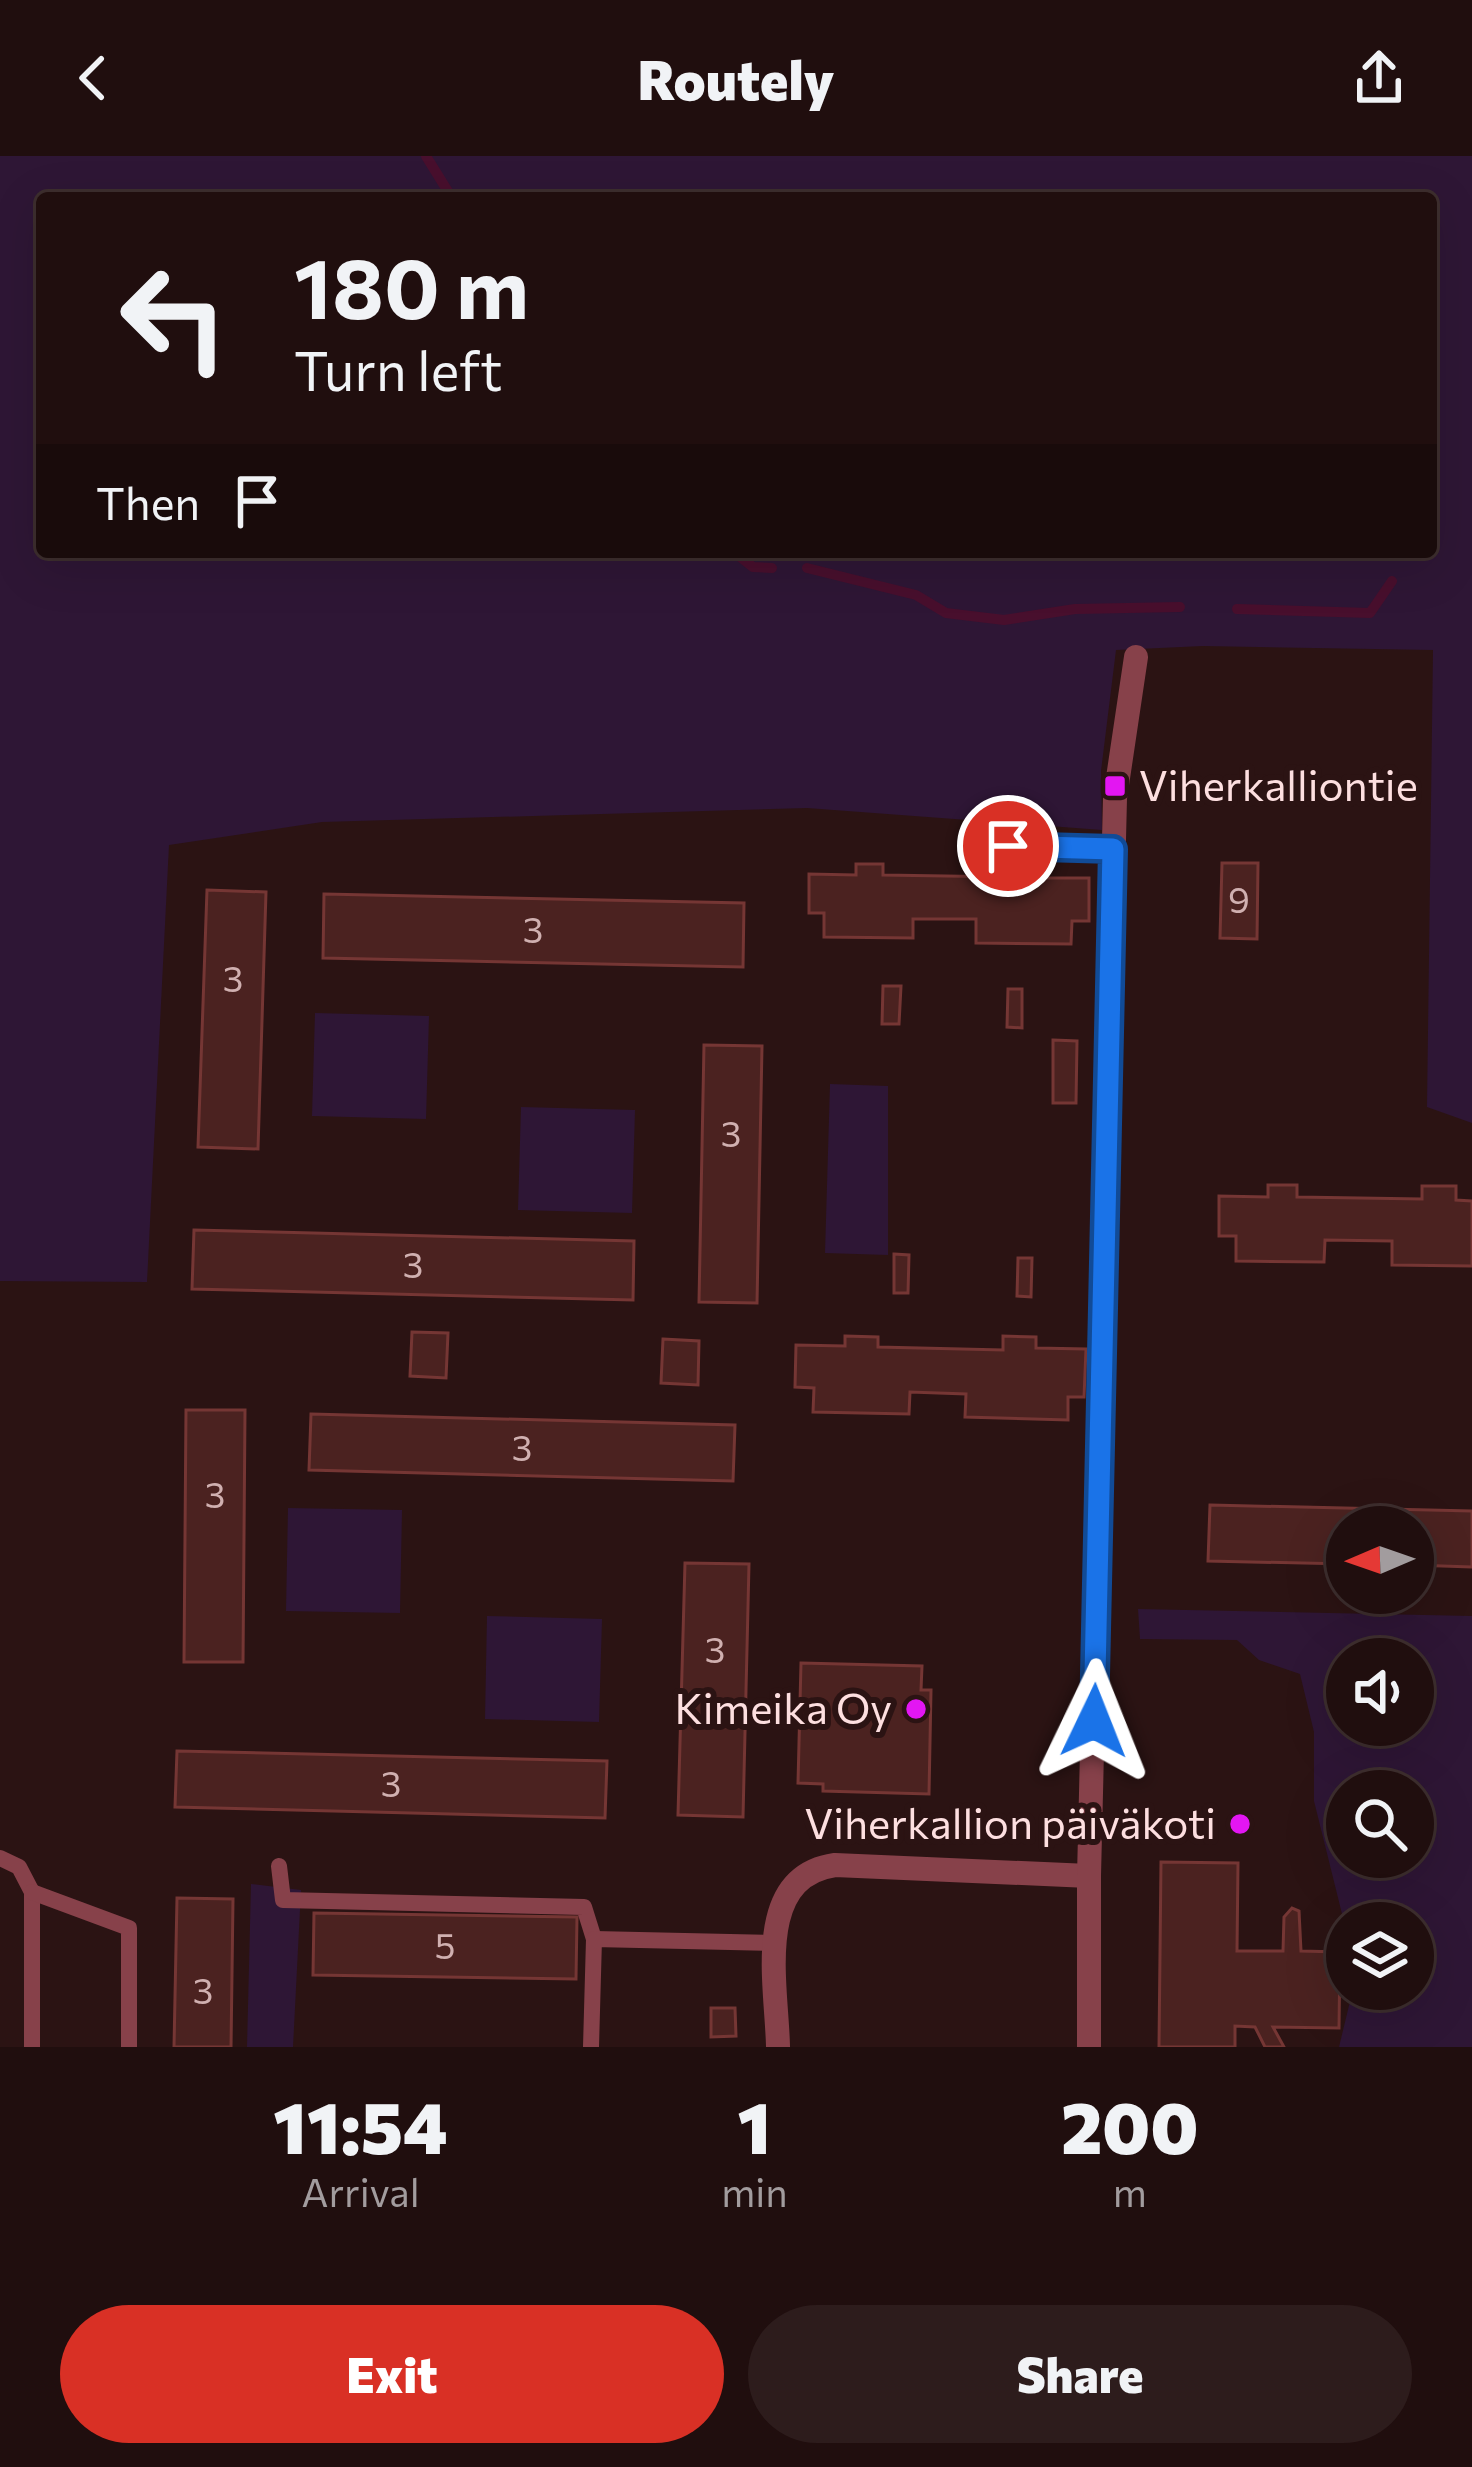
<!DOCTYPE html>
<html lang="en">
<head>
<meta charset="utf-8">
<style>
  body { margin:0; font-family:Commissioner,sans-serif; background:#2d1c1c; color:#f1f3f6; height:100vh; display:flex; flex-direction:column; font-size:45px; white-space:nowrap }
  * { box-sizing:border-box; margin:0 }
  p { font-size:39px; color:#a29c9e }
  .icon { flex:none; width:66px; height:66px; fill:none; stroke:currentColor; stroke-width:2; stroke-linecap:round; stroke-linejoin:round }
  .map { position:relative; height:1891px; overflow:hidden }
  .sheet { display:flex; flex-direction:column; background:#200e0e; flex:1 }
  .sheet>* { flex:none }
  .hud { position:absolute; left:36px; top:36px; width:1401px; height:366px; border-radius:12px; box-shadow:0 12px 48px #0002,0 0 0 3px #3d2e2e; background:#200e0e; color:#f1f3f6; overflow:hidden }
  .needle { width:78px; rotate:268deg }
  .fabs { position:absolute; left:1326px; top:1350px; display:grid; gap:24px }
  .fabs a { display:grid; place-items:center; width:108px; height:108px; border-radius:50%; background:#200e0e; box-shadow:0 12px 48px #0002,0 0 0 3px #3d2e2e; font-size:60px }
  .pin { position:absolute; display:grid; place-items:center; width:102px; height:102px; color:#fff; margin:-51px; border:6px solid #fff; border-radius:50%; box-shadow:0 3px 12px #0007 }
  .me { position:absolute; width:132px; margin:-66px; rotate:2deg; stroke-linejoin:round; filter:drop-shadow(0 0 9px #0008) }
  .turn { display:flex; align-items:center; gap:42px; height:252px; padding:0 60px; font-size:54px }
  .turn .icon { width:156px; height:156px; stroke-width:2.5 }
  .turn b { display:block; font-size:84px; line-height:102px }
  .then { display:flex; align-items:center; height:114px; padding:0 60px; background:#0003; gap:24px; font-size:45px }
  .eta { display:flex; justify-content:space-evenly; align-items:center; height:204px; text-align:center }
  .eta b { font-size:72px; font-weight:800; line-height:84px }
  .cta { display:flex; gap:24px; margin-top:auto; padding:24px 60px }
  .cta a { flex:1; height:138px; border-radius:72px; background:#d93025; color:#fff; font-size:48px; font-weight:800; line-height:138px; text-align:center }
  .cta a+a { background:#2d1c1c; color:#f1f3f6 }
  header { display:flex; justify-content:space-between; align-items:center; height:156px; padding:0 60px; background:#200e0e; font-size:54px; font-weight:800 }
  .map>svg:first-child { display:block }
  .green { fill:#2e1635; fill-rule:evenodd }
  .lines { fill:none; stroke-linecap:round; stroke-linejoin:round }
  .stream { stroke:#480f2d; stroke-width:10 }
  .building { fill:#4b2220; stroke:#753634; stroke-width:3 }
  .service { stroke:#87414a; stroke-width:16 }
  .minor { stroke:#87414a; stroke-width:24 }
  .route-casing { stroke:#114b97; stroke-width:30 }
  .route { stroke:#1a73e8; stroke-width:21 }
  .poi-dot { fill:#e316f2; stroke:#2b1313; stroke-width:4.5 }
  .labels { text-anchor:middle; stroke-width:12; stroke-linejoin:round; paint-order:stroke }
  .number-label { font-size:36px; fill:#d0b0b0 }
  .poi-label { font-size:42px; fill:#fddfe0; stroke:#2b1313; text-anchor:end }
</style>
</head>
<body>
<header><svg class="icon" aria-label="back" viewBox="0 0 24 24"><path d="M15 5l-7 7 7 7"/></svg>Routely<svg class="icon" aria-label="share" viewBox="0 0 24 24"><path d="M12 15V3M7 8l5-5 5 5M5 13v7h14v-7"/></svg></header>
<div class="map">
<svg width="1472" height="1891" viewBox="0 0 1472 1891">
  <rect width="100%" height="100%" fill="#2b1313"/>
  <g class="green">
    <path d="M 0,0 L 1472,0 L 1472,967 L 1427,951 L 1433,494 L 1203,490 L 1116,494 L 1101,615 L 1102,674 L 807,652 L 322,666 L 169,689 L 147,1126 L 0,1125 ZM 42,42 L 1431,42 L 1431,396 L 42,396 Z"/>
    <path d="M 315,857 L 429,860 L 426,963 L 312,960 Z"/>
    <path d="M 830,928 L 888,930 L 888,1099 L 825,1097 Z"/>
    <path d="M 521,951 L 635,954 L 632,1057 L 518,1054 Z"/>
    <path d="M 288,1352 L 402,1354 L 400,1457 L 286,1455 Z"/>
    <path d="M 1138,1453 L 1472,1460 L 1472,1891 L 1339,1891 L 1353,1833 L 1413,1833 L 1413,1767 L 1347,1767 L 1347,1778 L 1314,1645 L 1314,1576 L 1300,1518 L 1259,1504 L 1237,1484 L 1140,1483 ZM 1347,1503 L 1413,1503 L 1413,1569 L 1347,1569 ZM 1347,1635 L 1413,1635 L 1413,1701 L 1347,1701 Z"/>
    <path d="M 487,1460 L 602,1463 L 599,1566 L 485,1563 Z"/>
    <path d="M 251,1728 L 301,1734 L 293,1891 L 247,1891 Z"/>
  </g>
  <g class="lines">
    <g class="stream">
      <path d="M 426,0 L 452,42"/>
      <path d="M 734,396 L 753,411 L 772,412"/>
      <path d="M 807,412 L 916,439 L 946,457 L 1004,464 L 1075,453 L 1180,451"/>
      <path d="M 1237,453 L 1370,457 L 1392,425"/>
    </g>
  </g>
  <g class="building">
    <path d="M 1009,707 L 1043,708 L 1043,722 L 1089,722 L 1089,765 L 1072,765 L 1071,788 L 976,787 L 976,763 L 913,763 L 913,782 L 824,781 L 824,757 L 809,757 L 809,718 L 856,719 L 856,708 L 883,708 L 883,719 L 1009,721 Z"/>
    <path d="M 1222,707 L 1258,707 L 1257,783 L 1220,782 Z"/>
    <path d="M 207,734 L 266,736 L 258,993 L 198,991 Z"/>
    <path d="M 324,738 L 744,747 L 743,811 L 323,802 Z"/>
    <path d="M 883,830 L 901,830 L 899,868 L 882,868 Z"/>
    <path d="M 1008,833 L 1022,833 L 1022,872 L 1007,871 Z"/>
    <path d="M 1053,884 L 1077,885 L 1076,947 L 1053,947 Z"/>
    <path d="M 704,889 L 762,890 L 757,1147 L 699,1146 Z"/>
    <path d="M 1268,1029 L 1297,1029 L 1297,1041 L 1422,1043 L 1422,1030 L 1456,1030 L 1456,1044 L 1472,1045 L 1472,1110 L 1392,1109 L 1392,1085 L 1325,1084 L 1324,1106 L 1236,1105 L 1236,1080 L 1219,1080 L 1219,1040 L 1268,1041 Z"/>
    <path d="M 194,1074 L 634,1085 L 633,1144 L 192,1133 Z"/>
    <path d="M 894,1098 L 909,1099 L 908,1137 L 894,1137 Z"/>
    <path d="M 1018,1102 L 1032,1102 L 1031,1141 L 1017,1140 Z"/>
    <path d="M 412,1176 L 448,1177 L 446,1222 L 410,1220 Z"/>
    <path d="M 845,1180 L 878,1181 L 878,1191 L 1003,1194 L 1003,1180 L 1036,1181 L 1036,1192 L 1086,1193 L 1084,1241 L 1068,1241 L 1068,1264 L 965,1261 L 966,1238 L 910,1236 L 909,1258 L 813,1256 L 814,1232 L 795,1231 L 796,1189 L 845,1190 Z"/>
    <path d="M 663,1183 L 699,1185 L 698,1229 L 661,1227 Z"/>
    <path d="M 186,1254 L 245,1254 L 243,1506 L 184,1506 Z"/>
    <path d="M 311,1258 L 735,1269 L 733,1325 L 309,1314 Z"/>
    <path d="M 1210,1349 L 1472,1355 L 1472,1411 L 1413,1409 L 1413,1371 L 1347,1371 L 1347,1408 L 1208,1405 Z"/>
    <path d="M 685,1407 L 749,1408 L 743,1661 L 678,1659 Z"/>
    <path d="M 801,1507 L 922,1510 L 921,1534 L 931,1534 L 929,1638 L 823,1635 L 823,1628 L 798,1627 Z"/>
    <path d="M 177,1595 L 607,1605 L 605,1662 L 175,1651 Z"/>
    <path d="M 1161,1706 L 1238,1707 L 1237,1795 L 1283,1795 L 1284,1761 L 1292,1752 L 1299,1755 L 1301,1795 L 1340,1796 L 1339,1872 L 1273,1871 L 1284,1891 L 1265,1891 L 1255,1871 L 1235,1870 L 1235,1891 L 1159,1891 Z"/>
    <path d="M 177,1742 L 233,1743 L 231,1891 L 174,1891 Z"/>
    <path d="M 314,1757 L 577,1761 L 576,1823 L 313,1819 Z"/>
    <path d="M 711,1852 L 735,1852 L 736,1880 L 711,1881 Z"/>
  </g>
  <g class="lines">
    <g class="service">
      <path d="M 1008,690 L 1113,693"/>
      <path d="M 0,1702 L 19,1711 L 32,1736 L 32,1891"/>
      <path d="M 279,1710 L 283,1744 L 584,1751 L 594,1783"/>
      <path d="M 32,1736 L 129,1772 L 129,1891"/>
      <path d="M 591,1891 L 594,1783 L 776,1787"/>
    </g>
    <g class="minor">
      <path d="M 778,1891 C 777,1830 752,1721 835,1709 L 1089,1720"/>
      <path d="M 1089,1891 L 1089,1720 L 1115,642 L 1136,501"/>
    </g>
  </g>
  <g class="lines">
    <defs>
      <path id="route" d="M 1008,690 L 1113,693 L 1094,1565"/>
    </defs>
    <use href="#route" class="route-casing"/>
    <use href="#route" class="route"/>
  </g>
  <g class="poi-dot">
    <rect x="1103" y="618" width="24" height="24" rx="6"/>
    <circle cx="916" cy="1553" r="12"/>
    <circle cx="1240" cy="1668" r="12"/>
  </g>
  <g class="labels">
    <g class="number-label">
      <text x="1239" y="757">9</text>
      <text x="533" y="787">3</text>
      <text x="233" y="836">3</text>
      <text x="731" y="991">3</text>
      <text x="413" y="1122">3</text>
      <text x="522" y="1305">3</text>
      <text x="215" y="1352">3</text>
      <text x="715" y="1507">3</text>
      <text x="391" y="1641">3</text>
      <text x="445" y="1803">5</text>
      <text x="203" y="1848">3</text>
    </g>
    <g class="poi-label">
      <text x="1139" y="645" text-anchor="start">Viherkalliontie</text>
      <text x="892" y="1568">Kimeika Oy</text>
      <text x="1216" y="1683">Viherkallion päiväkoti</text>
    </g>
  </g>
</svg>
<div class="fabs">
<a><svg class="needle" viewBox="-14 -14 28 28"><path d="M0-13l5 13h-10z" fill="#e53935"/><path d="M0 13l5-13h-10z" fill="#a29c9e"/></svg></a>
<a><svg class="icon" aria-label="sound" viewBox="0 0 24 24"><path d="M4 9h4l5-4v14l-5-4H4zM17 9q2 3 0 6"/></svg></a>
<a><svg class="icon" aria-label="search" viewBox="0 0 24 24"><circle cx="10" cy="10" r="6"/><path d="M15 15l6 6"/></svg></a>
<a><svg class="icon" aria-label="layers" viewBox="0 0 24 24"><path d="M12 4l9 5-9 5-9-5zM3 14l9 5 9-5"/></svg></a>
</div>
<div class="pin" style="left:1008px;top:690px;background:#d93025"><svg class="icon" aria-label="arrive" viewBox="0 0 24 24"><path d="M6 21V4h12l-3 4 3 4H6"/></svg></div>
<svg class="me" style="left:1094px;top:1565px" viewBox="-20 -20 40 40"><path d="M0-17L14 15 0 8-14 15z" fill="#1a73e8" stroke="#fff" stroke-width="4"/></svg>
<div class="hud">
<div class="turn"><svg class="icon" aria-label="left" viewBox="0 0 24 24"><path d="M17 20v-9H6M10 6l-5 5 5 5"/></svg><div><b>180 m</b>Turn left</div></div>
<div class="then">Then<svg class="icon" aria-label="arrive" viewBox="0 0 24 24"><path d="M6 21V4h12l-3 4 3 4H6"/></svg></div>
</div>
</div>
<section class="sheet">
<div class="eta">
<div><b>11:54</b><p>Arrival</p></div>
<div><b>1</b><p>min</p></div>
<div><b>200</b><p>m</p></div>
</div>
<div class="cta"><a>Exit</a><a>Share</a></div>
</section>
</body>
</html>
